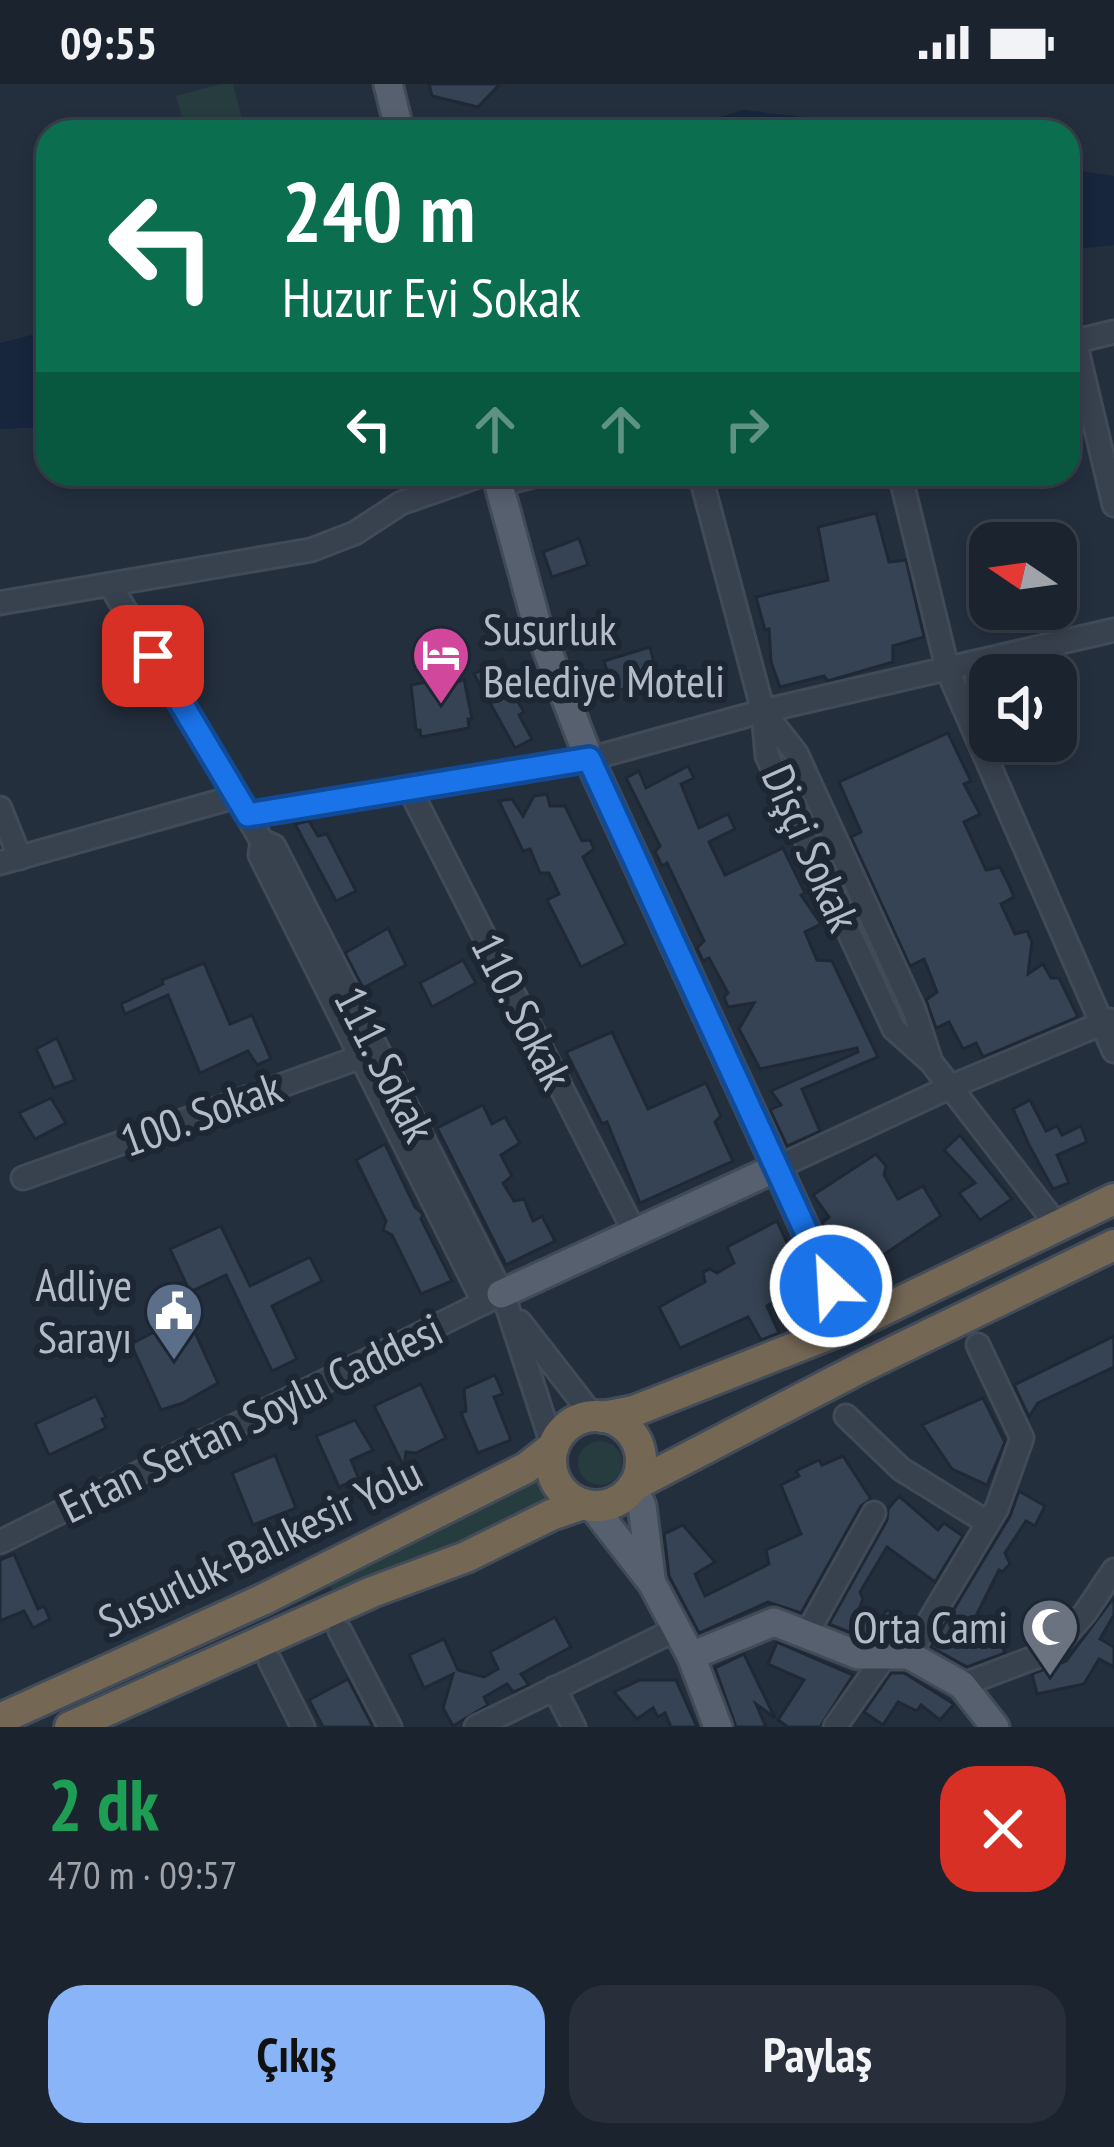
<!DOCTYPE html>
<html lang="tr">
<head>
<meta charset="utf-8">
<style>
  body { margin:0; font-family:"PT Sans Narrow",sans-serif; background:#282f3a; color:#f1f3f6; height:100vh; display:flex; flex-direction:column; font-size:45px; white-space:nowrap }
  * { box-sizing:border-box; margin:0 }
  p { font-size:39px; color:#a0a4aa }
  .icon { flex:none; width:66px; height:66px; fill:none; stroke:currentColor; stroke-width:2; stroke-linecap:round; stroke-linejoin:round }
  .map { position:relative; height:1643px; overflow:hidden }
  .panel { display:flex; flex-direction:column; background:#1b232e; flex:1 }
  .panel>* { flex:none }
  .hud { position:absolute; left:36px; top:36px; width:1044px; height:366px; border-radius:36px; box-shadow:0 6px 18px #0003,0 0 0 3px #39404a; background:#0b6e4f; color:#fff; overflow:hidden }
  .needle { width:78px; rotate:283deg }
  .tools { position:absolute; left:969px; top:438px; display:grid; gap:24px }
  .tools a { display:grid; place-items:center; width:108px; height:108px; border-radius:24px; background:#1b232e; box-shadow:0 6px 18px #0003,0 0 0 3px #39404a; font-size:60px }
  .pin { position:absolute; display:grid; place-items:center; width:102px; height:102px; color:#fff; margin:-51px; border-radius:24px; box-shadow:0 6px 18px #0006 }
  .me { position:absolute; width:132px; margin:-66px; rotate:335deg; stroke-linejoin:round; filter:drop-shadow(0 0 9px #0008) }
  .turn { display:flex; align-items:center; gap:42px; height:252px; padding:0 48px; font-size:54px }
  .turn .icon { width:156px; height:156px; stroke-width:2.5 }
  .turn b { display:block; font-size:84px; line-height:102px }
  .lanes { display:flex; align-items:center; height:114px; padding:0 48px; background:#0003; justify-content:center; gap:60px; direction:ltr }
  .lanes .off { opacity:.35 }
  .round { display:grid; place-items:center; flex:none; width:126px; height:126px; border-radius:36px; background:#282f3a }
  .head { display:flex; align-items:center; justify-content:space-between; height:204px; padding:0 48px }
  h1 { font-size:72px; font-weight:600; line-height:90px; color:#1e9e55 }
  .primary-button { display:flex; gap:24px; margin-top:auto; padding:24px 48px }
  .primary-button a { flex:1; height:138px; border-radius:36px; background:#8ab4f8; color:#111; font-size:48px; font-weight:600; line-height:138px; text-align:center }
  .primary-button a+a { background:#282f3a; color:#f1f3f6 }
  .status { display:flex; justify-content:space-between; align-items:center; height:84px; padding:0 60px; background:#1b232e; direction:ltr }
  .status svg { height:33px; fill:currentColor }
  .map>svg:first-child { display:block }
  .green { fill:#263c3f }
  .water { fill:#17263c }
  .building { fill:#364354; stroke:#1f2835; stroke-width:3 }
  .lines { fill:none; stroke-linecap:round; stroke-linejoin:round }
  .minor-casing { stroke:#414a57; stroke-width:27 }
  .major-casing { stroke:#414a57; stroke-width:33 }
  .highway-casing { stroke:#434c59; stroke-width:36 }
  .minor { stroke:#38414e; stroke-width:21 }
  .major { stroke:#56606e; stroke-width:27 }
  .highway { stroke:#746855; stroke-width:30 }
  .route-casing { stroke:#114b97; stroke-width:30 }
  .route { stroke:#1a73e8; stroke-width:21 }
  .labels { text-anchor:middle; stroke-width:12; stroke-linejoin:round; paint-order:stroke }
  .poi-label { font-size:45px; fill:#b4bcc9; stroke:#1d2633; text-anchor:end }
  .street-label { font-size:45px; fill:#b4bcc9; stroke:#1d2633 }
</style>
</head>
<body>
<div class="status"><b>09:55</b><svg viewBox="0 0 49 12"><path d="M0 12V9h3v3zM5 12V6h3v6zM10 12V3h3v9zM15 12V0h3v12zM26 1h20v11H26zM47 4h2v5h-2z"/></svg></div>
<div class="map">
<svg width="1114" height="1643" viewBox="0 0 1114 1643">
  <rect width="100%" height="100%" fill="#242f3e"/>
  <g class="green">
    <path d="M 221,0 L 233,0 L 244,43 L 227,48 L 186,48 L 176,12 Z"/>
    <circle cx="600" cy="1379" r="22"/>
    <path d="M 541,1384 L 561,1423 L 333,1508 L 328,1498 Z"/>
  </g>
  <g class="water">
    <path d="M 743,26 L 939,48 L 672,48 Z"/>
    <path d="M 1068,85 L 1114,92 L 1114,161 L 1068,166 Z"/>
    <path d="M 48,247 L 48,343 L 0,345 L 0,259 Z"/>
  </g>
  <g class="building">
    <path d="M 429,0 L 500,0 L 478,23 L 432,12 Z"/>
    <path d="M 876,429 L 889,478 L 906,476 L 924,553 L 893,562 L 893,578 L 828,597 L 824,592 L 780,603 L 771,578 L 769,545 L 765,546 L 756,513 L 828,496 L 818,443 Z"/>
    <path d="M 579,454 L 588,481 L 552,493 L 543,468 Z"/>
    <path d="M 650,563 L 658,595 L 613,608 L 604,577 Z"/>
    <path d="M 502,575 L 514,600 L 509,603 L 524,628 L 519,631 L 532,655 L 515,664 L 474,590 Z"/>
    <path d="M 459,592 L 460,597 L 464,595 L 472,635 L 468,635 L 469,644 L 421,653 L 420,646 L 416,646 L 411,601 Z"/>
    <path d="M 948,649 L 971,697 L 964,700 L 980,730 L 964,738 L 986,786 L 1000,783 L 1009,801 L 1014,813 L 1001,820 L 1015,850 L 1027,847 L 1032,858 L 1028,890 L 1043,880 L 1051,894 L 1059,894 L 1078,933 L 983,973 L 976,959 L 963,965 L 949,938 L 936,944 L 926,916 L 937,908 L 924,875 L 910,882 L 851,753 L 861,748 L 839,698 Z"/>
    <path d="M 688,682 L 694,694 L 681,700 L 699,744 L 728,730 L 735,745 L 709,758 L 725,791 L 783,764 L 805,809 L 801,811 L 821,840 L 805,848 L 817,876 L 832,877 L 878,973 L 802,1005 L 820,1047 L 787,1062 L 770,1026 L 781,1021 L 771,1007 L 858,968 L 857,964 L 760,985 L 739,945 L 754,919 L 728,923 L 724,913 L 728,909 L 709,874 L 703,877 L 697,864 L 704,857 L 667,779 L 662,782 L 655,768 L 660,762 L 626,694 L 639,687 L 646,704 Z"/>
    <path d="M 547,710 L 550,722 L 565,722 L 582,757 L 590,756 L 594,765 L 583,773 L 626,860 L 581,883 L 547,816 L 559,810 L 549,789 L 540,789 L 530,765 L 523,767 L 499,717 L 512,715 L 523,732 L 534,712 Z"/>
    <path d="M 309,737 L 318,752 L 327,750 L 356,807 L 336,817 L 295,740 Z"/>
    <path d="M 388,844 L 406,881 L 363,904 L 345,869 Z"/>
    <path d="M 463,876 L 476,899 L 432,923 L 420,899 Z"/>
    <path d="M 204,879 L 230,940 L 252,931 L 271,975 L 257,981 L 248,967 L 200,989 L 168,911 L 125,930 L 121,920 L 163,900 L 162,896 Z"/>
    <path d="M 612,948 L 648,1025 L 706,999 L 721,1032 L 715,1038 L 733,1077 L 640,1119 L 607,1038 L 602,1040 L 566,968 Z"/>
    <path d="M 57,954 L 75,996 L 54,1004 L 36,965 Z"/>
    <path d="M 51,1014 L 66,1039 L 35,1055 L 19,1029 Z"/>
    <path d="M 1030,1016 L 1046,1047 L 1057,1042 L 1062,1051 L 1081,1042 L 1087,1058 L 1057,1071 L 1069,1099 L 1053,1105 L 1029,1061 L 1013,1025 Z"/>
    <path d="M 483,1021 L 492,1040 L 505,1033 L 520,1059 L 501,1071 L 512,1092 L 503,1099 L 514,1117 L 524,1115 L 533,1137 L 542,1132 L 555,1157 L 506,1181 L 437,1044 Z"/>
    <path d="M 960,1051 L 1012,1115 L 980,1136 L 959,1109 L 975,1099 L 944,1066 Z"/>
    <path d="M 385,1060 L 415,1123 L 423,1130 L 421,1135 L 452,1197 L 421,1210 L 392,1151 L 383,1146 L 386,1137 L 356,1076 Z"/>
    <path d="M 876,1070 L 886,1082 L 884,1091 L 898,1115 L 923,1102 L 941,1132 L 849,1194 L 822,1139 L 829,1133 L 813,1111 Z"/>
    <path d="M 777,1137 L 807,1201 L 767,1222 L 779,1249 L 761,1256 L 748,1233 L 680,1264 L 659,1223 L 705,1198 L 703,1188 L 710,1185 L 717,1189 L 734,1179 L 727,1163 Z"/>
    <path d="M 221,1142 L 250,1202 L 310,1173 L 322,1197 L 272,1222 L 297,1275 L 272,1287 L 226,1191 L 190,1208 L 170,1165 Z"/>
    <path d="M 187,1231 L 218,1299 L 183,1319 L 161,1326 L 131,1260 Z"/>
    <path d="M 1114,1252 L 1114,1283 L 1038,1319 L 1029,1333 L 1014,1301 Z"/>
    <path d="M 495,1291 L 503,1310 L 494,1313 L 511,1356 L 478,1369 L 461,1329 L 466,1327 L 464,1305 Z"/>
    <path d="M 421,1300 L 446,1354 L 416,1369 L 406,1368 L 404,1383 L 374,1322 Z"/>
    <path d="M 96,1312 L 106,1333 L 102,1335 L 106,1344 L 49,1371 L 35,1340 Z"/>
    <path d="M 983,1314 L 1005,1358 L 987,1401 L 952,1385 L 922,1341 Z"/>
    <path d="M 355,1336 L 373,1366 L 351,1376 L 359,1395 L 339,1403 L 316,1352 Z"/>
    <path d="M 275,1371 L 296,1424 L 253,1441 L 232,1389 Z"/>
    <path d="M 843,1372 L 871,1415 L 861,1422 L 801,1529 L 768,1518 L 699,1549 L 669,1492 L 664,1450 L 683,1441 L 715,1478 L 695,1490 L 705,1512 L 769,1480 L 766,1466 L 801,1450 L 781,1401 L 799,1392 L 796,1387 L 819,1376 L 822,1381 Z"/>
    <path d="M 1019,1407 L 1045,1422 L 1035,1442 L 1026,1437 L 1005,1469 L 1010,1480 L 1002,1488 L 999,1486 L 971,1542 L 992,1557 L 1000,1555 L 1005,1569 L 967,1583 L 931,1563 L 1010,1432 Z"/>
    <path d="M 899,1412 L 938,1446 L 944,1439 L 963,1452 L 935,1498 L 887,1463 L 860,1508 L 863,1515 L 857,1530 L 878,1539 L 887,1526 L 910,1538 L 904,1550 L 861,1553 L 829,1540 L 887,1436 L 888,1425 Z"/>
    <path d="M 14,1470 L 38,1525 L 44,1522 L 50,1535 L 33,1544 L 24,1527 L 0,1537 L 0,1476 Z"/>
    <path d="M 1114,1513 L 1114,1531 L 1100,1555 L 1114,1563 L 1114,1583 L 1099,1575 L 1084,1600 L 1037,1610 L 1032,1590 L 1066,1577 Z"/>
    <path d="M 555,1533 L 571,1563 L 521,1590 L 529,1601 L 513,1608 L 507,1600 L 484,1613 L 488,1621 L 453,1642 L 443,1624 L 453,1590 L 424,1604 L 409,1571 L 444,1555 L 458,1586 L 484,1593 L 498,1585 L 490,1568 Z"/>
    <path d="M 777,1558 L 853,1591 L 820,1643 L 788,1643 L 778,1636 L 804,1596 L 768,1580 Z"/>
    <path d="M 744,1570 L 775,1634 L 756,1620 L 766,1643 L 736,1643 L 715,1584 Z"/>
    <path d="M 891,1589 L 904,1589 L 954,1620 L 940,1636 L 921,1621 L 917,1627 L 898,1618 L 883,1641 L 864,1628 Z"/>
    <path d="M 348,1595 L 373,1643 L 323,1643 L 309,1616 Z"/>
    <path d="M 640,1596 L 676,1596 L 697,1643 L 671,1643 L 665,1629 L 658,1633 L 653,1624 L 637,1635 L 614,1608 Z"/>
  </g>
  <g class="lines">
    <defs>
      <g id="minor">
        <path d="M 1075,257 L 1114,421"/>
        <path d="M 1068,259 L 1114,248"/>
        <path d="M 700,390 L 763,627"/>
        <path d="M 900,390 L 948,587 L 1114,967"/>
        <path d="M 499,401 L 541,390"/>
        <path d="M 111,502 L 262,757 L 274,762 L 505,1216 L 553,1363"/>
        <path d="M 0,519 L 311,466 L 355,449 L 401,419 L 484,390"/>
        <path d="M 409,704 L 635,1149"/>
        <path d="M 0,724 L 20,774"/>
        <path d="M 249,732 L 589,675 L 763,627 L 1114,546"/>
        <path d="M 262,757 L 260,771 L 484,1219"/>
        <path d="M 0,779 L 238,712"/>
        <path d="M 931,978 L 914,926 L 796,669 L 763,627 L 767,672 L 894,945 L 931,978 L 1057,1141"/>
        <path d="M 776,1084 L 950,1003 L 1110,936"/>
        <path d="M 23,1094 L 372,969"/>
        <path d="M 520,1238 L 593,1332"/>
        <path d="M 846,1332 L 901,1385 L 988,1439"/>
        <path d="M 0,1458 L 501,1210"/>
        <path d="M 340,1547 L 390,1643"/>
        <path d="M 806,1551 L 874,1429"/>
        <path d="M 909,1571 L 997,1424 L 1022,1354 L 978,1261"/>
        <path d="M 270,1577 L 303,1643"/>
        <path d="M 962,1601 L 1052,1567 L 1085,1529 L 1114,1486"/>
        <path d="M 554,1604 L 574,1643"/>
        <path d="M 476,1643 L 677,1545"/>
        <path d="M 835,1643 L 885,1572"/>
      </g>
      <g id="major">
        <path d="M 388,0 L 400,48"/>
        <path d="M 496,390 L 536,537 L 589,675 L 850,1242"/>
        <path d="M 501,1210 L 776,1084"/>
        <path d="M 633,1402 L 642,1422 L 651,1494"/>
        <path d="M 592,1422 L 652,1499 L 691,1572 L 718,1643"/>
        <path d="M 691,1572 L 774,1538 L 858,1571 L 909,1571 L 962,1601 L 995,1643"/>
      </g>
      <g id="highway">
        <circle cx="596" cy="1377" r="45"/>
        <path d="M 603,1333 L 634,1327 L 850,1242 L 1114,1115"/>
        <path d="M 633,1402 L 862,1283 L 1114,1161"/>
        <path d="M 0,1635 L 264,1515 L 526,1384 L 553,1363"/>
        <path d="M 70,1643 L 372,1508 L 466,1473 L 551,1431 L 583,1420"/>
      </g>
    </defs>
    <use href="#minor" class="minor-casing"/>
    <use href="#major" class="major-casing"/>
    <use href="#highway" class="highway-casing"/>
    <use href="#minor" class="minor"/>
    <use href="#major" class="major"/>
    <use href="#highway" class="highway"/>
  </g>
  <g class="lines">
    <defs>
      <path id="route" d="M 153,572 L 248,731 L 589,675 L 831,1202"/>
    </defs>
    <use href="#route" class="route-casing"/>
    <use href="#route" class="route"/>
  </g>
  <defs>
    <symbol id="hotel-pin" viewBox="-11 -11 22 30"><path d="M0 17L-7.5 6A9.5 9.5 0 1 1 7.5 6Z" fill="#d1479c" stroke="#1d2633"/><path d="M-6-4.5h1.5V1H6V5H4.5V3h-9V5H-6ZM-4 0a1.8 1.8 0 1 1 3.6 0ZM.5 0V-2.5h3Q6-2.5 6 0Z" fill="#fff"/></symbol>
    <symbol id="civic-pin" viewBox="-11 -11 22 30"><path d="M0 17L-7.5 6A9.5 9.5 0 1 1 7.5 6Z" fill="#5c6f8a" stroke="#1d2633"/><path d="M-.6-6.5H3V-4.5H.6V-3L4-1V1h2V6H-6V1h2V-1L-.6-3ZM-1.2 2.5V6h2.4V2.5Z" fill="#fff"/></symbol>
    <symbol id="mosque-pin" viewBox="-11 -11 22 30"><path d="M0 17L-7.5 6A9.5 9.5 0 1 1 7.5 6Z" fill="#6b7280" stroke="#1d2633"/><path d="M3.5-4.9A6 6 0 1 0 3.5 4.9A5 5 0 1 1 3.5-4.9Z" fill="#fff"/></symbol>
  </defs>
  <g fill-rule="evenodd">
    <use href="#hotel-pin" x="408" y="538" width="66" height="90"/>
    <use href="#civic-pin" x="141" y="1194" width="66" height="90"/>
    <use href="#mosque-pin" x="1017" y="1510" width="66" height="90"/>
  </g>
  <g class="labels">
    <g class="poi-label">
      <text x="483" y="561" text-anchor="start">Susurluk<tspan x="483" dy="52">Belediye Moteli</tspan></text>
      <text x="132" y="1217">Adliye<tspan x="132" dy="52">Sarayı</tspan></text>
      <text x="1008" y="1559">Orta Cami</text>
    </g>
    <g class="street-label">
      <text transform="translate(811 764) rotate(66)" y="16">Dişçi Sokak</text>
      <text transform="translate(522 927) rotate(63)" y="16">110. Sokak</text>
      <text transform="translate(385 980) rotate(63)" y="16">111. Sokak</text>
      <text transform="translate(201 1030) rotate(-20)" y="16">100. Sokak</text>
      <text transform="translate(251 1334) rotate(-26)" y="16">Ertan Sertan Soylu Caddesi</text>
      <text transform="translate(260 1463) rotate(-26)" y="16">Susurluk-Balıkesir Yolu</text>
    </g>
  </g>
</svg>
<div class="tools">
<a><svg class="needle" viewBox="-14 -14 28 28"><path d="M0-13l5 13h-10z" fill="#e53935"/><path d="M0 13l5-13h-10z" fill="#a0a4aa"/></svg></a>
<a><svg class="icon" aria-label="sound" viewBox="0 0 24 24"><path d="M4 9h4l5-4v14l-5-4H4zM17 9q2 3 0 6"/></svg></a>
</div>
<div class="pin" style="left:153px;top:572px;background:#d93025"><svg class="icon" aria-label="arrive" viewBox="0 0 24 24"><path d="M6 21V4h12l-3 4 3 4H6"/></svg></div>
<svg class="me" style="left:831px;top:1202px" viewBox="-20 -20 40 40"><circle r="17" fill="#1a73e8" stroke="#fff" stroke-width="3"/><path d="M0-11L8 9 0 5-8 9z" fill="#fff"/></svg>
<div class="hud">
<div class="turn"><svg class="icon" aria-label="left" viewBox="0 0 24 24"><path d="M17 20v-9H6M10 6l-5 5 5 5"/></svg><div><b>240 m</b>Huzur Evi Sokak</div></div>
<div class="lanes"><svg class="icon" aria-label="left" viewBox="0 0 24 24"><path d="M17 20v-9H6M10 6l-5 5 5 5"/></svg><svg class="icon off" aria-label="ahead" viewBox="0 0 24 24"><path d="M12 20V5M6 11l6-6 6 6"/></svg><svg class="icon off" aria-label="ahead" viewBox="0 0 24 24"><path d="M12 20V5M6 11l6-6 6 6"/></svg><svg class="icon off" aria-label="right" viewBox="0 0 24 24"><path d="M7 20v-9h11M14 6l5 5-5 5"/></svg></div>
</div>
</div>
<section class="panel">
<div class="head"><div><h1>2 dk</h1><p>470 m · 09:57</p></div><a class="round" style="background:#d93025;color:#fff"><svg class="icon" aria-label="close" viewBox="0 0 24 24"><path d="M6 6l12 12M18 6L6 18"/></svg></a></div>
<div class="primary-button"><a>Çıkış</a><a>Paylaş</a></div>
</section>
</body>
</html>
